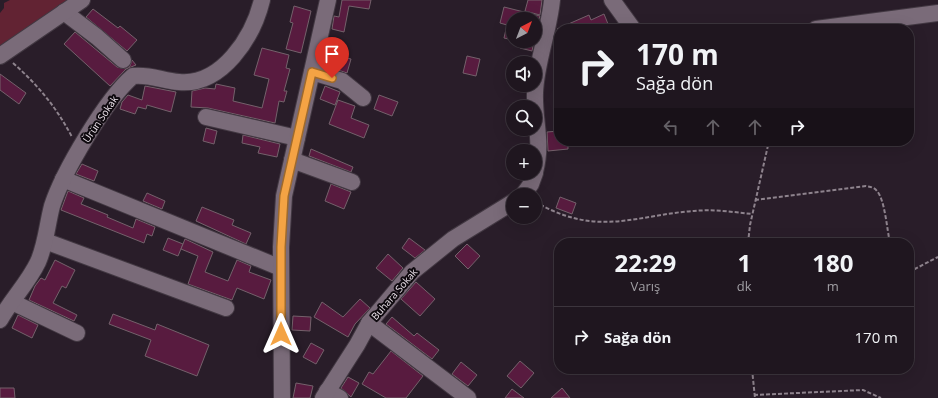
<!DOCTYPE html>
<html lang="tr">
<head>
<meta charset="utf-8">
<style>
  body { margin:0; font-family:"Open Sans",sans-serif; background:#2c232c; color:#f1f3f6; height:100vh; display:flex; flex-direction:column; font-size:15px; white-space:nowrap }
  * { box-sizing:border-box; margin:0 }
  p { font-size:13px; color:#a19fa4 }
  .icon { flex:none; width:22px; height:22px; fill:none; stroke:currentColor; stroke-width:2; stroke-linecap:round; stroke-linejoin:round }
  .map { position:relative; flex:1; overflow:hidden }
  .details { position:absolute; left:554px; top:238px; width:360px; height:136px; display:flex; flex-direction:column; background:#1f161f; border-radius:16px; box-shadow:0 4px 16px #0002,0 0 0 1px #3c353d }
  .details>* { flex:none }
  .top-card { position:absolute; left:554px; top:24px; width:360px; height:122px; border-radius:16px; box-shadow:0 4px 16px #0002,0 0 0 1px #3c353d; background:#1f161f; color:#f1f3f6; overflow:hidden }
  .needle { width:26px; rotate:42deg }
  .controls { position:absolute; left:506px; top:12px; display:grid; gap:8px }
  .controls a { display:grid; place-items:center; width:36px; height:36px; border-radius:50%; background:#1f161f; box-shadow:0 4px 16px #0002,0 0 0 1px #3c353d; font-size:20px }
  .pin { position:absolute; display:grid; place-items:center; width:34px; height:34px; color:#fff; margin:-41px -17px; border-radius:50% 50% 50% 0; rotate:-45deg; box-shadow:0 0 4px #0007 }
  .pin .icon { rotate:45deg }
  .me { position:absolute; width:44px; margin:-22px; rotate:0deg; stroke-linejoin:round; filter:drop-shadow(0 0 3px #0008) }
  .turn { display:flex; align-items:center; gap:14px; height:84px; padding:0 16px; font-size:18px }
  .turn .icon { width:52px; height:52px; stroke-width:2.5 }
  .turn b { display:block; font-size:28px; line-height:34px }
  .lanes { display:flex; align-items:center; height:38px; padding:0 16px; background:#0003; justify-content:center; gap:20px; direction:ltr }
  .lanes .off { opacity:.35 }
  .eta { display:flex; justify-content:space-evenly; align-items:center; height:68px; text-align:center }
  .eta b { font-size:24px; font-weight:700; line-height:28px }
  ul { padding:0; list-style:none }
  li { display:flex; align-items:center; gap:12px; height:60px; padding:0 16px; border-top:1px solid #3c353d }
  li div { flex:1 }
  li b { display:block; font-size:15px }
  li em { font-style:normal }
  .map>svg:first-child { display:block }
  .green { fill:#622333 }
  .building { fill:#581b3f; stroke:#74616b }
  .lines { fill:none; stroke-linecap:round; stroke-linejoin:round }
  .minor-casing { stroke:#423842; stroke-width:18 }
  .path { stroke:#8e838d; stroke-width:2; stroke-dasharray:4 2; stroke-linecap:butt }
  .minor { stroke:#7a6b79; stroke-width:16 }
  .route-casing { stroke:#9f6a2c; stroke-width:10 }
  .route { stroke:#f4a344; stroke-width:7 }
  .labels { text-anchor:middle; stroke-width:4; stroke-linejoin:round; paint-order:stroke }
  .street-label { font-size:10px; fill:#f0e7ef; stroke:#0e090e }
</style>
</head>
<body>
<div class="map">
<svg width="938" height="398" viewBox="0 0 938 398">
  <rect width="100%" height="100%" fill="#291d29"/>
  <path class="green" d="M 10,0 L 82,0 L 0,56 L 0,13 L 4,8 L 4,3 Z"/>
  <g class="building">
    <path d="M 342,0 L 371,0 L 369,9 L 349,6 L 344,32 L 332,29 L 334,16 L 339,17 Z"/>
    <path d="M 528,0 L 542,0 L 540,15 L 525,11 Z"/>
    <path d="M 294,6 L 311,11 L 301,53 L 286,49 L 293,23 L 290,22 Z"/>
    <path d="M 504,7 L 540,16 L 539,19 L 513,19 L 513,40 L 504,38 L 507,25 L 500,23 Z"/>
    <path d="M 93,9 L 118,28 L 120,26 L 137,40 L 127,51 L 86,17 Z"/>
    <path d="M 604,14 L 610,29 L 557,29 L 589,15 L 591,20 Z"/>
    <path d="M 75,32 L 117,67 L 126,69 L 130,66 L 132,60 L 136,65 L 126,69 L 110,86 L 64,44 Z"/>
    <path d="M 521,41 L 534,41 L 532,51 L 520,48 Z"/>
    <path d="M 262,48 L 289,55 L 286,68 L 290,69 L 284,91 L 287,91 L 284,102 L 279,101 L 275,123 L 208,108 L 191,107 L 192,91 L 205,88 L 215,89 L 216,84 L 235,88 L 233,101 L 262,108 L 269,79 L 254,75 Z"/>
    <path d="M 327,53 L 351,59 L 347,73 L 323,65 Z"/>
    <path d="M 467,56 L 480,59 L 476,76 L 463,73 Z"/>
    <path d="M 0,74 L 26,93 L 19,104 L 0,90 Z"/>
    <path d="M 145,86 L 176,92 L 171,112 L 147,105 L 146,109 L 138,107 L 135,114 L 120,109 L 122,102 L 128,95 L 142,100 Z"/>
    <path d="M 325,86 L 340,92 L 335,105 L 320,99 Z"/>
    <path d="M 379,95 L 398,102 L 392,116 L 374,109 Z"/>
    <path d="M 338,100 L 355,106 L 351,118 L 369,125 L 364,138 L 329,124 Z"/>
    <path d="M 206,128 L 217,131 L 214,144 L 203,141 Z"/>
    <path d="M 559,131 L 559,141 L 568,141 L 568,149 L 548,151 L 547,132 Z"/>
    <path d="M 243,135 L 280,144 L 277,157 L 258,153 L 260,147 L 242,143 Z"/>
    <path d="M 311,149 L 353,167 L 351,172 L 309,156 Z"/>
    <path d="M 82,164 L 98,171 L 94,181 L 76,174 Z"/>
    <path d="M 331,184 L 351,192 L 344,209 L 325,201 Z"/>
    <path d="M 68,191 L 84,198 L 81,204 L 108,215 L 107,217 L 133,228 L 136,219 L 155,227 L 152,236 L 147,234 L 144,243 L 61,210 Z"/>
    <path d="M 147,193 L 165,201 L 162,209 L 143,201 Z"/>
    <path d="M 560,197 L 576,203 L 572,214 L 556,208 Z"/>
    <path d="M 202,207 L 234,220 L 232,225 L 251,233 L 246,244 L 196,221 Z"/>
    <path d="M 168,238 L 183,244 L 178,256 L 163,250 Z"/>
    <path d="M 409,238 L 425,250 L 415,258 L 402,248 Z"/>
    <path d="M 185,239 L 213,252 L 205,272 L 228,281 L 237,260 L 251,266 L 249,272 L 271,280 L 264,299 L 237,288 L 232,300 L 188,284 L 198,256 L 181,249 Z"/>
    <path d="M 467,244 L 480,256 L 468,269 L 455,256 Z"/>
    <path d="M 388,254 L 403,268 L 392,281 L 376,268 Z"/>
    <path d="M 55,260 L 75,270 L 66,288 L 62,286 L 53,303 L 77,315 L 74,321 L 29,300 L 35,286 L 41,278 L 45,280 Z"/>
    <path d="M 416,282 L 435,299 L 420,316 L 401,299 Z"/>
    <path d="M 360,299 L 370,308 L 355,324 L 348,337 L 314,317 L 322,302 L 343,317 Z"/>
    <path d="M 113,314 L 155,330 L 157,324 L 209,345 L 197,376 L 145,356 L 151,340 L 109,324 Z"/>
    <path d="M 18,315 L 38,325 L 32,338 L 12,328 Z"/>
    <path d="M 293,316 L 311,317 L 310,331 L 292,330 Z"/>
    <path d="M 392,317 L 414,336 L 417,333 L 439,350 L 432,359 L 386,324 Z"/>
    <path d="M 311,343 L 324,350 L 316,364 L 303,357 Z"/>
    <path d="M 391,351 L 423,376 L 406,398 L 386,398 L 362,384 L 369,372 L 373,374 Z"/>
    <path d="M 520,361 L 534,373 L 521,388 L 507,376 Z"/>
    <path d="M 461,362 L 477,375 L 468,386 L 452,374 Z"/>
    <path d="M 348,377 L 359,383 L 351,397 L 341,388 Z"/>
    <path d="M 296,383 L 313,386 L 310,398 L 293,398 Z"/>
    <path d="M 0,388 L 14,388 L 15,398 L 0,398 Z"/>
    <path d="M 562,388 L 570,398 L 551,398 Z"/>
    <path d="M 512,389 L 524,398 L 505,398 Z"/>
  </g>
  <g class="lines">
    <defs>
      <g id="minor">
        <path d="M 612,0 L 633,29"/>
        <path d="M 64,12 L 97,37 L 123,60"/>
        <path d="M 816,29 L 938,13"/>
        <path d="M 0,56 L 82,0"/>
        <path d="M 312,72 L 342,81 L 363,98"/>
        <path d="M 206,117 L 297,138"/>
        <path d="M 292,160 L 352,182"/>
        <path d="M 535,172 C 543,141 534,122 535,93 C 536,63 549,31 552,0"/>
        <path d="M 63,179 L 281,268"/>
        <path d="M 523,195 L 531,184 L 535,173"/>
        <path d="M 45,241 L 226,308"/>
        <path d="M 12,302 L 77,333"/>
        <path d="M 0,320 C 11,300 28,283 38,262 C 46,244 47,225 52,206 C 63,172 106,99 133,76 C 150,74 163,81 179,82 C 222,86 253,37 262,0"/>
        <path d="M 369,323 L 468,398"/>
        <path d="M 327,391 L 340,398"/>
        <path d="M 282,398 L 281,247 L 284,196 L 328,0"/>
        <path d="M 323,398 L 357,345 L 369,323 L 412,272 L 453,239 L 513,202"/>
      </g>
    </defs>
    <use href="#minor" class="minor-casing"/>
    <g class="path">
      <path d="M 13,63 C 37,84 57,108 72,137"/>
      <path d="M 755,200 L 866,186 C 870,187 874,187 877,191 C 885,200 887,230 890,243"/>
      <path d="M 535,202 C 548,209 563,216 578,219 C 617,228 655,213 694,211 C 713,209 733,212 752,214"/>
      <path d="M 748,243 L 750,225 L 769,141"/>
      <path d="M 909,272 L 938,257"/>
      <path d="M 752,369 L 755,398"/>
      <path d="M 754,395 L 863,390 L 881,398"/>
    </g>
    <use href="#minor" class="minor"/>
  </g>
  <g class="lines">
    <defs>
      <path id="route" d="M 281,334 L 281,247 L 284,196 L 312,72 L 332,78"/>
    </defs>
    <use href="#route" class="route-casing"/>
    <use href="#route" class="route"/>
  </g>
  <g class="labels">
    <g class="street-label">
      <text transform="translate(100 119) rotate(-56)" y="4">Ürün Sokak</text>
      <text transform="translate(394 294) rotate(-49)" y="4">Buhara Sokak</text>
    </g>
  </g>
</svg>
<div class="controls">
<a><svg class="needle" viewBox="-14 -14 28 28"><path d="M0-13l5 13h-10z" fill="#e53935"/><path d="M0 13l5-13h-10z" fill="#a19fa4"/></svg></a>
<a><svg class="icon" aria-label="sound" viewBox="0 0 24 24"><path d="M4 9h4l5-4v14l-5-4H4zM17 9q2 3 0 6"/></svg></a>
<a><svg class="icon" aria-label="search" viewBox="0 0 24 24"><circle cx="10" cy="10" r="6"/><path d="M15 15l6 6"/></svg></a>
<a>+</a>
<a>−</a>
</div>
<div class="pin" style="left:332px;top:78px;background:#d93025"><svg class="icon" aria-label="arrive" viewBox="0 0 24 24"><path d="M6 21V4h12l-3 4 3 4H6"/></svg></div>
<svg class="me" style="left:281px;top:334px" viewBox="-20 -20 40 40"><path d="M0-17L14 15 0 8-14 15z" fill="#f4a344" stroke="#fff" stroke-width="4"/></svg>
<div class="top-card">
<div class="turn"><svg class="icon" aria-label="right" viewBox="0 0 24 24"><path d="M7 20v-9h11M14 6l5 5-5 5"/></svg><div><b>170 m</b>Sağa dön</div></div>
<div class="lanes"><svg class="icon off" aria-label="left" viewBox="0 0 24 24"><path d="M17 20v-9H6M10 6l-5 5 5 5"/></svg><svg class="icon off" aria-label="ahead" viewBox="0 0 24 24"><path d="M12 20V5M6 11l6-6 6 6"/></svg><svg class="icon off" aria-label="ahead" viewBox="0 0 24 24"><path d="M12 20V5M6 11l6-6 6 6"/></svg><svg class="icon" aria-label="right" viewBox="0 0 24 24"><path d="M7 20v-9h11M14 6l5 5-5 5"/></svg></div>
</div>
<section class="details">
<div class="eta">
<div><b>22:29</b><p>Varış</p></div>
<div><b>1</b><p>dk</p></div>
<div><b>180</b><p>m</p></div>
</div>
<ul>
<li><svg class="icon" aria-label="right" viewBox="0 0 24 24"><path d="M7 20v-9h11M14 6l5 5-5 5"/></svg><div><b>Sağa dön</b></div><em>170 m</em></li>
</ul>
</section>
</div>
</body>
</html>
